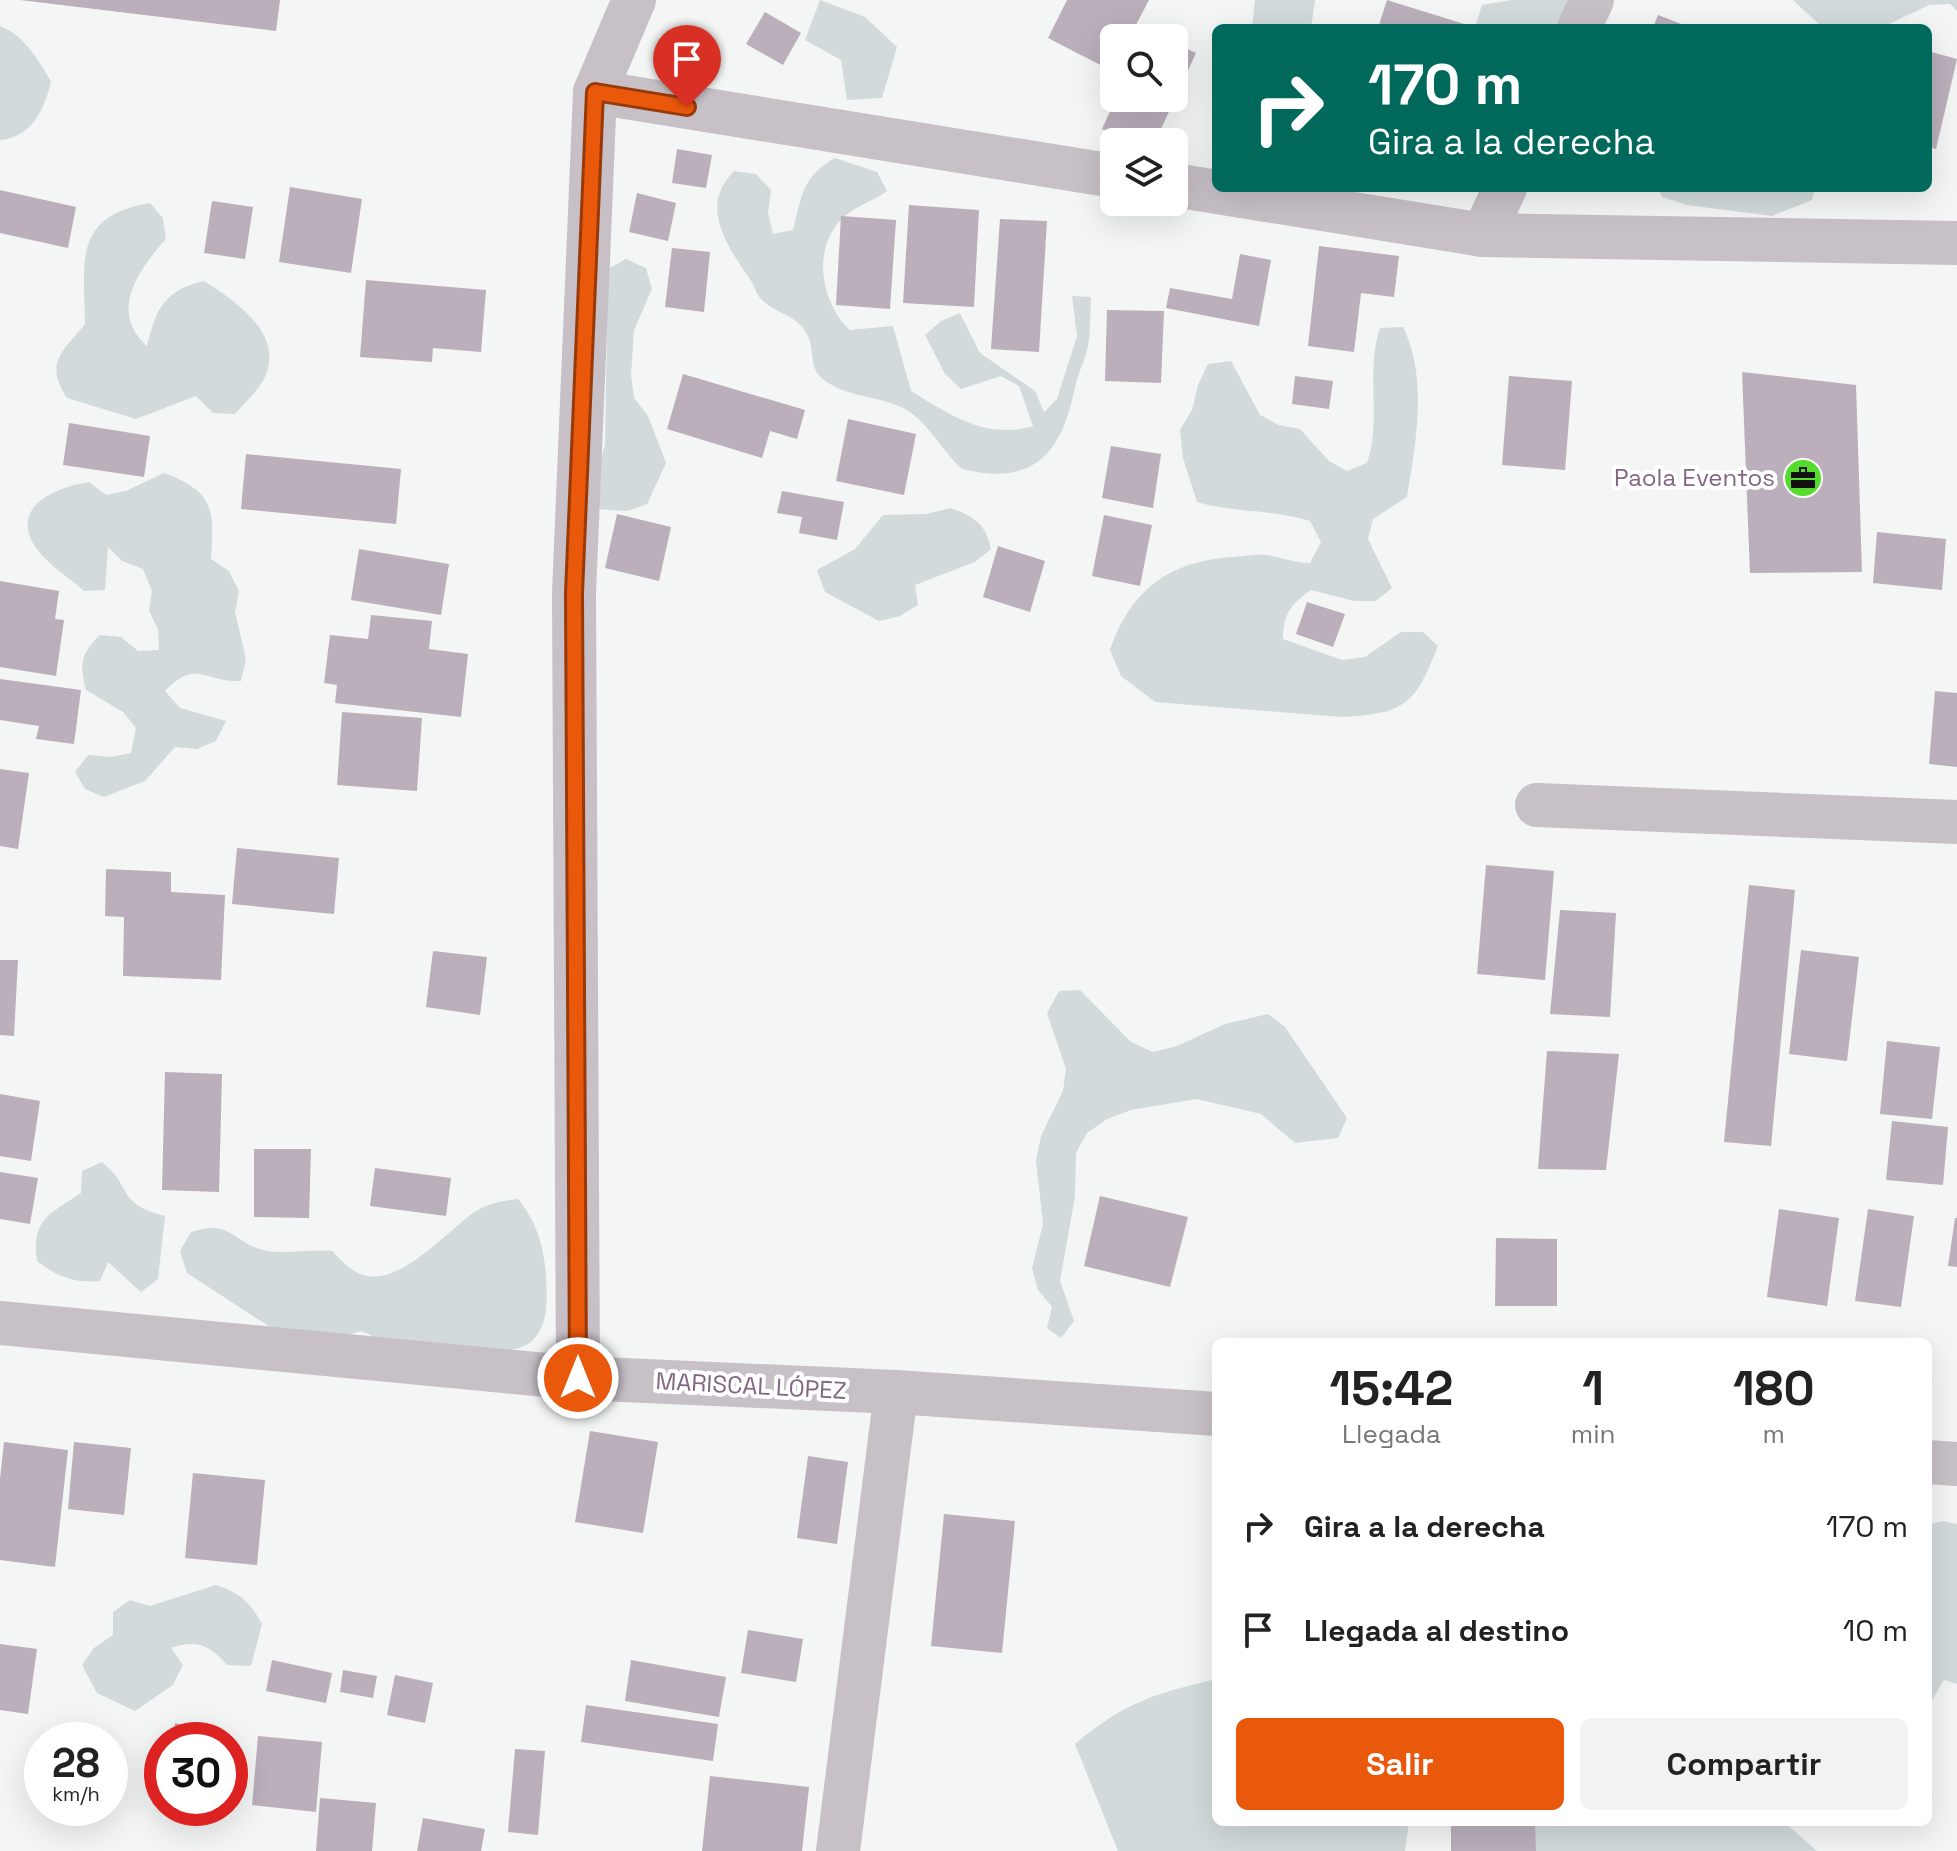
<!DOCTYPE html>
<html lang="es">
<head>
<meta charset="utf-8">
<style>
  body { margin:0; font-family:"Space Grotesk",sans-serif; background:#f2f2f2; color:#222; height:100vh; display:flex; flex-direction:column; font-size:30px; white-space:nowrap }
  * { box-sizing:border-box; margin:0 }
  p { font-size:26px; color:#767676 }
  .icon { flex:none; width:44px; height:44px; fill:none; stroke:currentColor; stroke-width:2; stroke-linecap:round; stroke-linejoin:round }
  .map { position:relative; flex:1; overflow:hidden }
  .drawer { position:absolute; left:1212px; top:1338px; width:720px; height:488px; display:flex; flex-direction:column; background:#fff; border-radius:12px; box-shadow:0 8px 32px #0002 }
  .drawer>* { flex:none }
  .guide { position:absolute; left:1212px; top:24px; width:720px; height:168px; border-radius:12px; box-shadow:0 8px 32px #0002; background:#00695c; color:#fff; overflow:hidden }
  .buttons { position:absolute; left:1100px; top:24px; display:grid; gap:16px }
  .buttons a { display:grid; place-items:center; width:88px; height:88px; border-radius:12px; background:#fff; box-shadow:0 8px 32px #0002; font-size:40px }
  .speed { position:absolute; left:24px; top:1722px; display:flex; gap:16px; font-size:40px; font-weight:700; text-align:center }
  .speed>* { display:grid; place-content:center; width:104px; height:104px; border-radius:50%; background:#fff; box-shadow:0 8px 32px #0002; line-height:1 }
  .speed small { font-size:20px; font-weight:400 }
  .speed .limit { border:12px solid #d22; background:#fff; color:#111 }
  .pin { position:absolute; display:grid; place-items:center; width:68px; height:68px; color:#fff; margin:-82px -34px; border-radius:50% 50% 50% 0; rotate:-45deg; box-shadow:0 0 8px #0007 }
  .pin .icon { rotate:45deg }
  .me { position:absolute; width:88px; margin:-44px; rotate:0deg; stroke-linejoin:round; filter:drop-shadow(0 0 6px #0008) }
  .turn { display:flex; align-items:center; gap:28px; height:168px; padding:0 24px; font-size:36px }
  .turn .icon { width:104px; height:104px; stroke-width:2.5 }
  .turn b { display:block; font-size:56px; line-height:68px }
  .eta { display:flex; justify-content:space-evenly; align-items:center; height:136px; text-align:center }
  .eta b { font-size:48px; font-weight:800; line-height:56px }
  .primary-button { display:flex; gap:16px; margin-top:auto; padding:16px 24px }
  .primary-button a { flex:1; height:92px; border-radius:12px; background:#ea580c; color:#fff; font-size:32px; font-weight:800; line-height:92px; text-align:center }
  .primary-button a+a { background:#f2f2f2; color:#222 }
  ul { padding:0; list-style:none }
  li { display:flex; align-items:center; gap:24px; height:104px; padding:0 24px }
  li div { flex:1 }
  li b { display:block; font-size:30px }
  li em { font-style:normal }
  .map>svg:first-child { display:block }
  .green { fill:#d2dadb }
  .building { fill:#baafbb }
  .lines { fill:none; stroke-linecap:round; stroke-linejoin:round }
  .street { stroke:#c7c0c7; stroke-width:44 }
  .route-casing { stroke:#983908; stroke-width:20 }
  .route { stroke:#ea580c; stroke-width:14 }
  .labels { text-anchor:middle; stroke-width:8; stroke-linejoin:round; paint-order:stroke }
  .poi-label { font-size:24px; fill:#826683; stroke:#fff; text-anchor:end }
  .street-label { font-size:24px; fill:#826683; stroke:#fff }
</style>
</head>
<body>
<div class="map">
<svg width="1957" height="1851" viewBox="0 0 1957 1851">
  <rect width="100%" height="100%" fill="#f3f6f5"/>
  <g class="green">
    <path d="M 820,0 L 865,17 L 897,47 L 882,98 L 847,100 L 841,60 L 805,40 Z"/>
    <path d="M 1255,0 L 1315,0 L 1311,28 L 1252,28 Z"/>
    <path d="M 1512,0 L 1574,0 L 1569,28 L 1475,28 L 1482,5 Z"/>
    <path d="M 1793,0 L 1957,0 L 1957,11 L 1950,4 L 1929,5 L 1881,28 L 1823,28 Z"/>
    <path d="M 0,26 C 23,34 40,62 51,82 C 44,110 32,137 0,140 Z"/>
    <path d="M 835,158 L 877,172 L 887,191 C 875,200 861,204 849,213 C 810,241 819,301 850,330 L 893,326 L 911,391 C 950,415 986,440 1033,426 L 1019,386 L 1001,376 L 961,389 L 945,374 L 925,335 L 941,321 L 960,313 L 980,353 L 1035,391 L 1044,412 L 1057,399 L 1077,336 L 1072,296 L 1091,297 C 1090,312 1091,330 1088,346 C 1085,360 1078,373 1075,387 C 1062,453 1034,487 962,469 C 942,451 927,420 903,408 C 877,395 848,398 824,380 C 808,368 815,351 808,336 C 799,315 775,314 761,299 C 756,294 754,284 749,278 C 726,244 699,206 734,171 L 756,174 L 771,190 L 768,213 L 773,234 L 793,230 C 802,195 802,177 835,158 Z"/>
    <path d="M 1658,188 L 1815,188 L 1812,200 L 1772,216 L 1687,205 L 1662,197 Z"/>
    <path d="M 150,203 L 163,218 L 166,239 C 139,269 108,311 147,346 C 156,308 165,290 204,281 C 235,301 286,334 264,379 C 257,392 244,403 235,414 L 213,413 L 196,396 L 136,419 L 67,398 C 44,363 62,352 85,324 C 84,260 73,216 150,203 Z"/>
    <path d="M 626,259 L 646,268 L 652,289 L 634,330 L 631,375 L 634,398 L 648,416 L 666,463 L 647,504 L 627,511 L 595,509 L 598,466 L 605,445 L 608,269 Z"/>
    <path d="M 1403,327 C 1428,378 1416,442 1407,497 L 1373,519 L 1368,539 L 1392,588 L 1376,601 L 1354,601 L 1311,590 C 1291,604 1283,614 1283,639 L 1342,660 L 1365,657 L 1401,632 L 1423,632 L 1438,646 C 1415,704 1406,714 1341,717 L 1155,702 L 1121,676 L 1110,650 C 1130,591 1168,562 1230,557 C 1241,557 1256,553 1267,555 C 1282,557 1294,563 1310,563 L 1321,542 L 1310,521 C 1272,509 1234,513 1197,502 L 1183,458 L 1180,430 L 1192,410 L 1198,385 L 1208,364 L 1231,361 L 1260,415 L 1279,425 L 1300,429 L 1329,461 L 1347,471 L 1367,463 C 1382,419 1365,373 1380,328 Z"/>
    <path d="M 164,473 C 215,492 214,510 211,559 L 229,571 L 239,591 L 235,612 L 246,659 L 241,681 C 205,683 196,658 165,691 L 180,708 L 226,721 L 216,741 L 197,749 L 175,747 L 145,781 L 104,797 L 85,789 L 75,772 L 88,755 L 111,757 L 131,753 L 136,728 L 123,712 L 86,690 C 79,665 81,653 100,635 L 121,637 L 138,651 L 159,650 L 158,629 L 149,611 L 152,591 L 143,569 L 122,561 L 108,547 L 105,590 L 84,591 C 69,577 49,566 37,549 C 7,508 55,487 89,482 L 106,495 L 126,491 Z"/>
    <path d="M 950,508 C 974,516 986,524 991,549 L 975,562 L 915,585 L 918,605 L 900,616 L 879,621 L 825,592 L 817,570 L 855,549 L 883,515 L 926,514 Z"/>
    <path d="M 1080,990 L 1131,1042 L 1153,1052 L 1177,1046 L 1225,1024 L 1268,1014 L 1285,1027 L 1347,1118 L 1338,1138 L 1295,1143 L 1261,1114 L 1197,1099 L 1131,1110 L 1107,1119 L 1087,1133 L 1076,1153 L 1075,1196 L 1060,1281 L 1074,1321 L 1061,1338 L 1047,1328 L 1052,1307 L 1038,1290 L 1032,1268 L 1043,1224 L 1036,1160 L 1041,1136 L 1063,1091 L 1066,1069 L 1047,1013 L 1059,991 Z"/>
    <path d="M 102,1162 C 134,1188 115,1203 165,1216 L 158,1279 L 141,1292 L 108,1262 L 100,1281 C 73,1283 58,1277 37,1261 C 31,1219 50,1214 81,1193 L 82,1171 Z"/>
    <path d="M 518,1199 C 537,1222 544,1247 546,1277 C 547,1299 549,1324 532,1341 C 511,1360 427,1356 400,1348 C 387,1344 374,1336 361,1331 L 319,1344 L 270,1327 L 187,1273 L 180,1251 L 191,1232 C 233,1218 233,1245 268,1251 C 288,1254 311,1249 332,1251 C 342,1261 352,1273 367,1276 C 402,1284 449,1229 476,1211 C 490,1203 502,1201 518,1199 Z"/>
    <path d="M 1942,1521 L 1957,1524 L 1957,1684 L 1944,1680 L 1928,1707 L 1928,1525 Z"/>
    <path d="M 216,1585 C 240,1593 250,1602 262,1624 L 251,1666 L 227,1665 C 210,1645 197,1639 171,1648 L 183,1665 L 173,1685 L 135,1711 L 97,1693 L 82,1665 L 94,1648 L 113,1635 L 113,1612 L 130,1600 L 150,1606 Z"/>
    <path d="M 1216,1679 L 1216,1822 L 1409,1822 L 1405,1851 L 1118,1851 L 1075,1744 C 1125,1702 1154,1694 1216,1679 Z"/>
    <path d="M 1536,1822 L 1784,1822 L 1817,1851 L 1524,1851 Z"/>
  </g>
  <g class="building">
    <path d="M 20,0 L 280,0 L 276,31 Z"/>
    <path d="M 1067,0 L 1149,0 L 1129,38 L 1114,38 L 1112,71 L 1048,38 Z"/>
    <path d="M 1387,0 L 1464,24 L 1463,28 L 1378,28 Z"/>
    <path d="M 765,12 L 801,33 L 783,65 L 746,44 Z"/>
    <path d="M 1658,15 L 1692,28 L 1653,28 Z"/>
    <path d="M 1174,43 L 1196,53 L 1155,142 L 1129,142 L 1102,129 L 1116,98 L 1174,98 Z"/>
    <path d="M 1928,51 L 1957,59 L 1936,149 L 1928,147 Z"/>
    <path d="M 677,149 L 712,155 L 706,188 L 672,183 Z"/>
    <path d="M 290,187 L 362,199 L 351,273 L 279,262 Z"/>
    <path d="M 0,190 L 76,207 L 68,248 L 0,233 Z"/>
    <path d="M 637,193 L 676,203 L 668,241 L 629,232 Z"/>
    <path d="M 212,201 L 253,207 L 245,259 L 204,253 Z"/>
    <path d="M 909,205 L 979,210 L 974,307 L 903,303 Z"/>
    <path d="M 841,216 L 896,220 L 890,309 L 836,305 Z"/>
    <path d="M 1000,219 L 1047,221 L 1039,352 L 991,349 Z"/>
    <path d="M 1319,246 L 1399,256 L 1394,297 L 1361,293 L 1354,352 L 1308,346 Z"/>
    <path d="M 672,248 L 710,252 L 704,312 L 665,307 Z"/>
    <path d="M 1240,254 L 1271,260 L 1259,326 L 1166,308 L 1170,288 L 1232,299 Z"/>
    <path d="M 366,280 L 486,290 L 481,352 L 433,348 L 432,362 L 360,357 Z"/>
    <path d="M 1107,310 L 1164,311 L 1161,383 L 1105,381 Z"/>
    <path d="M 1742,372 L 1856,385 L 1862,572 L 1750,573 Z"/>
    <path d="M 683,374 L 805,410 L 797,439 L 770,431 L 762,458 L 667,429 Z"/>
    <path d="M 1295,376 L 1333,381 L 1329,409 L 1292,404 Z"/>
    <path d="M 1509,376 L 1572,381 L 1565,470 L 1502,465 Z"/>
    <path d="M 848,419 L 916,434 L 904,495 L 836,481 Z"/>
    <path d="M 69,423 L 150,436 L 144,477 L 63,465 Z"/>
    <path d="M 1111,446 L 1161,454 L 1153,508 L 1102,498 Z"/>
    <path d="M 246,454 L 401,469 L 396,524 L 241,509 Z"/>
    <path d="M 782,491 L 844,502 L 837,540 L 799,533 L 802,517 L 777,513 Z"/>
    <path d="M 617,514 L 671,527 L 659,581 L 605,568 Z"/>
    <path d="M 1104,515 L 1152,525 L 1140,586 L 1092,576 Z"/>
    <path d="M 1877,532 L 1946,539 L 1942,590 L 1873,583 Z"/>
    <path d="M 998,546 L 1045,561 L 1030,612 L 983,597 Z"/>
    <path d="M 359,549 L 449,564 L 441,615 L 351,600 Z"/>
    <path d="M 0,581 L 59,591 L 55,619 L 64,620 L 56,676 L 0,667 Z"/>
    <path d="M 1307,602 L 1345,614 L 1333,647 L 1296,634 Z"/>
    <path d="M 371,615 L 432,621 L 429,649 L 468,654 L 461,717 L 335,703 L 337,685 L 324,683 L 330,635 L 368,639 Z"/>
    <path d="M 0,679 L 81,690 L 74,744 L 36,739 L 39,726 L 0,720 Z"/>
    <path d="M 1935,691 L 1957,693 L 1957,767 L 1929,764 Z"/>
    <path d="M 342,712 L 422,718 L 417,791 L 337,785 Z"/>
    <path d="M 0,769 L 29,773 L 18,849 L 0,846 Z"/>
    <path d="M 237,848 L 339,858 L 334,914 L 232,904 Z"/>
    <path d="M 1486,865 L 1554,871 L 1545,980 L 1477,974 Z"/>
    <path d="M 106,869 L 171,872 L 171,892 L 225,895 L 221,980 L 123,976 L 124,917 L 105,916 Z"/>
    <path d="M 1749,885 L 1795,890 L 1771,1146 L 1724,1142 Z"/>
    <path d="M 1560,910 L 1616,913 L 1610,1017 L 1550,1014 Z"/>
    <path d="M 1801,950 L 1859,957 L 1847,1061 L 1789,1054 Z"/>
    <path d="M 433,951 L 487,957 L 480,1015 L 426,1007 Z"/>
    <path d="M 0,960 L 18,960 L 14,1036 L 0,1035 Z"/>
    <path d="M 1887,1041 L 1940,1047 L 1932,1119 L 1880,1114 Z"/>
    <path d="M 1547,1051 L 1619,1054 L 1606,1170 L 1538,1169 Z"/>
    <path d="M 165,1072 L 222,1074 L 219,1192 L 162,1190 Z"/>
    <path d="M 0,1094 L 40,1101 L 31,1161 L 0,1156 Z"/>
    <path d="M 1892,1121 L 1948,1127 L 1943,1185 L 1886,1180 Z"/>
    <path d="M 254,1149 L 311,1149 L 309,1218 L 254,1217 Z"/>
    <path d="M 375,1168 L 451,1178 L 446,1216 L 370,1206 Z"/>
    <path d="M 0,1172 L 38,1178 L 30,1224 L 0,1219 Z"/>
    <path d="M 1100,1196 L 1188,1217 L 1170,1287 L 1084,1266 Z"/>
    <path d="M 1779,1209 L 1839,1218 L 1827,1306 L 1767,1297 Z"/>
    <path d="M 1868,1209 L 1914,1216 L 1901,1307 L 1855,1301 Z"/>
    <path d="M 1955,1218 L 1957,1218 L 1957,1267 L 1948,1266 Z"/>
    <path d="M 1496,1238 L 1557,1239 L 1557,1306 L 1495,1306 Z"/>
    <path d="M 590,1431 L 658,1442 L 643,1533 L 575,1522 Z"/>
    <path d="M 4,1442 L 68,1450 L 55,1567 L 0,1560 L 0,1479 Z"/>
    <path d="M 74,1442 L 131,1448 L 124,1515 L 68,1509 Z"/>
    <path d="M 808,1456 L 848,1462 L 837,1544 L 797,1538 Z"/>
    <path d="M 193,1473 L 265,1480 L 257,1565 L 185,1558 Z"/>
    <path d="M 944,1514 L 1015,1521 L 1002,1653 L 931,1646 Z"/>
    <path d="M 748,1630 L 803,1639 L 796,1682 L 741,1673 Z"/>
    <path d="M 0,1644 L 37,1649 L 28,1714 L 0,1710 Z"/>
    <path d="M 272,1660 L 332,1673 L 326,1703 L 266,1691 Z"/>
    <path d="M 631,1660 L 726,1677 L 719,1717 L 625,1701 Z"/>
    <path d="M 343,1670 L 377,1676 L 373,1698 L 340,1692 Z"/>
    <path d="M 395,1675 L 433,1683 L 425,1723 L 387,1715 Z"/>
    <path d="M 586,1705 L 718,1724 L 713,1761 L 581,1742 Z"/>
    <path d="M 175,1723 L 227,1733 L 226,1740 L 172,1740 Z"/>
    <path d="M 258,1736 L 322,1742 L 316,1812 L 252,1805 Z"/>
    <path d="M 515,1749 L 545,1751 L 538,1835 L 508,1832 Z"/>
    <path d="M 710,1776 L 809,1787 L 802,1851 L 702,1851 Z"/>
    <path d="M 320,1798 L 376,1803 L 372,1851 L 316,1851 Z"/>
    <path d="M 423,1818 L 485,1829 L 481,1851 L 417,1851 Z"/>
    <path d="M 1451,1822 L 1535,1822 L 1536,1851 L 1451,1851 Z"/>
  </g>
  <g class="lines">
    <g class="street">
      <path d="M 1579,28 L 1592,0"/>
      <path d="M 595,92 L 1114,176"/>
      <path d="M 1174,185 L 1483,235 L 1957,243"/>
      <path d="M 1483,235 L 1505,188"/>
      <path d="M 1537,805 L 1957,822"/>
      <path d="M 0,1323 L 578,1378 L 896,1392 L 1216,1414"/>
      <path d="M 578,1378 L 574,593 L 595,92 L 634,0"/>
      <path d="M 1928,1462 L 1957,1464"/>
      <path d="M 838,1851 L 896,1392"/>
    </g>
  </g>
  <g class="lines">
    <defs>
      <path id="route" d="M 578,1378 L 574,593 L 595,92 L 687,107"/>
    </defs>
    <use href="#route" class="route-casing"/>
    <use href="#route" class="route"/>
  </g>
  <defs>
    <symbol id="office-disc" viewBox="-11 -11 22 22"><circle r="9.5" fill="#56dc2d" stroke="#fff"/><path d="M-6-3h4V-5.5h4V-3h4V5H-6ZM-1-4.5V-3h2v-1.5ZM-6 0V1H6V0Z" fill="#111"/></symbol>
  </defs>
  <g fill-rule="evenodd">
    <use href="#office-disc" x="1781" y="456" width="44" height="44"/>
  </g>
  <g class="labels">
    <g class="poi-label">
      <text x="1775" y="486">Paola Eventos</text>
    </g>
    <g class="street-label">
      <text transform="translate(751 1386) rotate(3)" y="8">MARISCAL LÓPEZ</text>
    </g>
  </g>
</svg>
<div class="buttons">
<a><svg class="icon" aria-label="search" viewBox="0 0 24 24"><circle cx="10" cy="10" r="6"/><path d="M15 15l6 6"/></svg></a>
<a><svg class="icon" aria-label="layers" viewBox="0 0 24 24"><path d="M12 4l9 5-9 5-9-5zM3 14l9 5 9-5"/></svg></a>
</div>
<div class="speed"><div>28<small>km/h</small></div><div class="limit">30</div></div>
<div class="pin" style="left:687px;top:107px;background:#d93025"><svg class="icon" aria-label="arrive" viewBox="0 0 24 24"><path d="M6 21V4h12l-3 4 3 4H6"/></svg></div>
<svg class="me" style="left:578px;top:1378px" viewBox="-20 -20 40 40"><circle r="17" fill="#ea580c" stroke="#fff" stroke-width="3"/><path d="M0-11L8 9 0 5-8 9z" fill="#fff"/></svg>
<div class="guide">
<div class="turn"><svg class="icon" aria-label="right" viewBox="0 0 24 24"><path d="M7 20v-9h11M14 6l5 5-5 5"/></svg><div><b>170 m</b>Gira a la derecha</div></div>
</div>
<section class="drawer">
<div class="eta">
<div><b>15:42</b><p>Llegada</p></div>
<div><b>1</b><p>min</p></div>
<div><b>180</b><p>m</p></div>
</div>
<ul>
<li><svg class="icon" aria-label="right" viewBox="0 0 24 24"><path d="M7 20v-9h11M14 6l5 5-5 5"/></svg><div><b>Gira a la derecha</b></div><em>170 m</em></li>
<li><svg class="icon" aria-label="arrive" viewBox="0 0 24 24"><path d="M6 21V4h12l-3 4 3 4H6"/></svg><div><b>Llegada al destino</b></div><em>10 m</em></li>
</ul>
<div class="primary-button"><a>Salir</a><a>Compartir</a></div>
</section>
</div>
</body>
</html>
